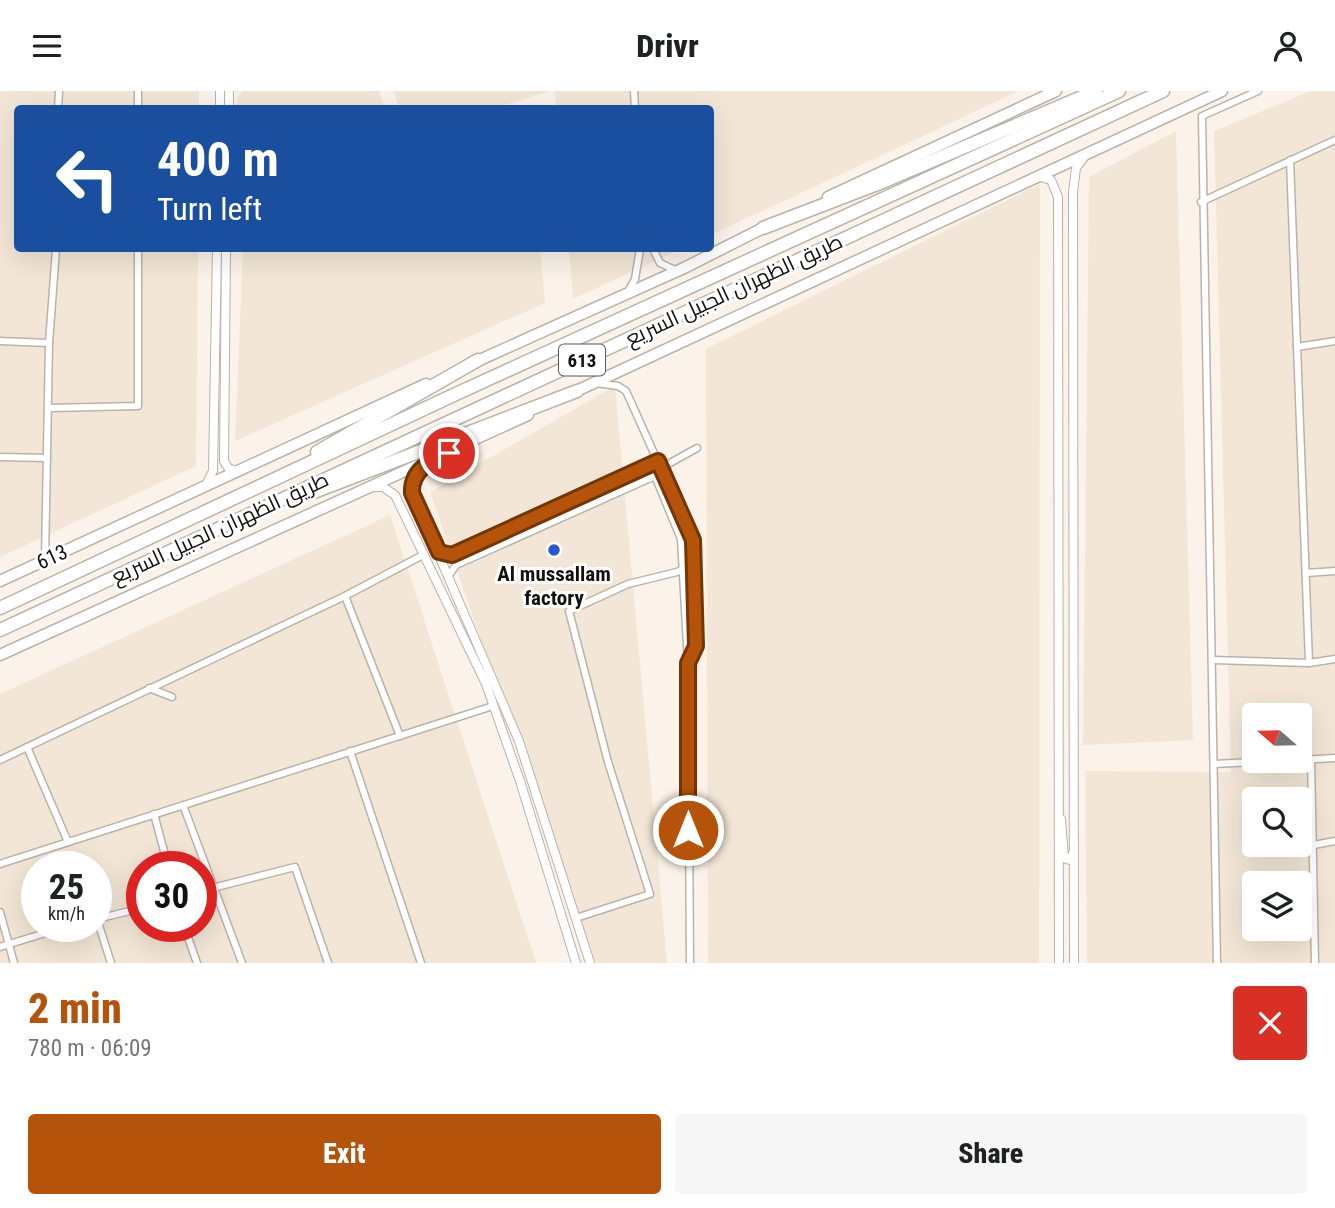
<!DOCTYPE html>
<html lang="en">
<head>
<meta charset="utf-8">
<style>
  body { margin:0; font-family:"Roboto Condensed",Cairo,sans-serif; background:#f6f6f6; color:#202124; height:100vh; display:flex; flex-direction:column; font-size:26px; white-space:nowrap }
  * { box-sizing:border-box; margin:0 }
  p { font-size:23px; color:#757577 }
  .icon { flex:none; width:38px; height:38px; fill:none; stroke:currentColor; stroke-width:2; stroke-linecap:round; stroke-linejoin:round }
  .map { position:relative; height:872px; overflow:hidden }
  .drawer { display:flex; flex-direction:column; background:#fff; flex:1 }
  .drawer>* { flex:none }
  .banner { position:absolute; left:14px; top:14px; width:700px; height:147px; border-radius:7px; box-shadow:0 7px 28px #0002; background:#1a4fa0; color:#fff; overflow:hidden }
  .needle { width:46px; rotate:290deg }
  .buttons { position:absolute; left:1242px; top:612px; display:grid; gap:14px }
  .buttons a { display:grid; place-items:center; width:70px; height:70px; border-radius:7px; background:#fff; box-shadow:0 7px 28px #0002; font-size:35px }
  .speed { position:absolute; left:21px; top:760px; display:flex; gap:14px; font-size:35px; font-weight:700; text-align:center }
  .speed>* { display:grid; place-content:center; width:91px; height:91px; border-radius:50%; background:#fff; box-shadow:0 7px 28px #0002; line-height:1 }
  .speed small { font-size:18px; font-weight:400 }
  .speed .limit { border:10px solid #d22; background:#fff; color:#111 }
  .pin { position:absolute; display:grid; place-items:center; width:60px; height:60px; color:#fff; margin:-30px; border:4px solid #fff; border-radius:50%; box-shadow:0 2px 7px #0007 }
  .me { position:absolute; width:77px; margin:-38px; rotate:0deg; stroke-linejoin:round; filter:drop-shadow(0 0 5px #0008) }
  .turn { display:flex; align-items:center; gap:24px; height:147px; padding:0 28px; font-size:32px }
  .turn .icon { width:91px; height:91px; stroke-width:2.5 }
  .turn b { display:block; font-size:49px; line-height:60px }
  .round { display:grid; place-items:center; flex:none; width:74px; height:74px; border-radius:7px; background:#f6f6f6 }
  .overview { display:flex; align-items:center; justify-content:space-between; height:119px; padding:0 28px }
  h1 { font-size:42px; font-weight:800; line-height:52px; color:#b45309 }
  .primary-button { display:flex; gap:14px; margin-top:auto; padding:14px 28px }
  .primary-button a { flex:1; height:80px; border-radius:7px; background:#b45309; color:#fff; font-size:28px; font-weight:800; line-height:80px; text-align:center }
  .primary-button a+a { background:#f6f6f6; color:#202124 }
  header { display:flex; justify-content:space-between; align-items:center; height:91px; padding:0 28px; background:#fff; font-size:32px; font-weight:800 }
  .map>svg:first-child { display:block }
  .built { fill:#f3e6d6; fill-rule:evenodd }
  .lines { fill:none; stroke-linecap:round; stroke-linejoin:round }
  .minor-casing { stroke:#bab3aa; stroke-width:9 }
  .tertiary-casing { stroke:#bab3aa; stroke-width:10 }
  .primary-casing { stroke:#bab3aa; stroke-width:13 }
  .motorway-casing { stroke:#bab3aa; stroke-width:15 }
  .minor { stroke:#fff; stroke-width:6 }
  .tertiary { stroke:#fff; stroke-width:8 }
  .primary { stroke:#fff; stroke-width:10 }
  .motorway { stroke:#fff; stroke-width:12 }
  .route-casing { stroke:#753606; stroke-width:18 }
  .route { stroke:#b45309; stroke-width:12 }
  .poi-dot { fill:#275ac7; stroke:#fff; stroke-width:2.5 }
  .labels { text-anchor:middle; stroke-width:6; stroke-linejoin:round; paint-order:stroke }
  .shield { fill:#fff; stroke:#5a5856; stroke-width:2 }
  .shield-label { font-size:19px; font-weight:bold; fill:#13110d }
  .street-label { font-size:21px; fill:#13110d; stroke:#fff }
  .poi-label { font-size:21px; font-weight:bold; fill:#13110d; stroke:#fff }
</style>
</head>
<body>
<header><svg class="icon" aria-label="menu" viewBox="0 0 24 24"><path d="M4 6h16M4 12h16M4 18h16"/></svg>Drivr<svg class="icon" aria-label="person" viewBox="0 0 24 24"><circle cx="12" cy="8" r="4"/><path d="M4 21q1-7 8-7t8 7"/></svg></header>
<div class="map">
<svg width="1335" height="872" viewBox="0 0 1335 872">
  <rect width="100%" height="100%" fill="#fbf3e9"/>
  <g class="built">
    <path d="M 0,0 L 199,0 L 199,17 L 18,18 L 18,158 L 198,158 L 196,375 L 0,466 Z"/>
    <path d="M 243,0 L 379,0 L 384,17 L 237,17 L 238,5 Z"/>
    <path d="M 394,0 L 550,0 L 495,17 L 399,18 Z"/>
    <path d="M 555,0 L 1019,0 L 711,144 L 710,18 L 556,17 Z"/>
    <path d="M 1311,0 L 1335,0 L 1335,872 L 1087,872 L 1085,680 L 1231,681 L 1214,40 ZM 1255,625 L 1300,625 L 1300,670 L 1255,670 ZM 1255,709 L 1300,709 L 1300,754 L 1255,754 ZM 1255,793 L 1300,793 L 1300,838 L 1255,838 Z"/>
    <path d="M 1176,40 L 1193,649 L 1083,654 L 1089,86 Z"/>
    <path d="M 1040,93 L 1039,872 L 708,872 L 706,258 Z"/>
    <path d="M 243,158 L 540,158 L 545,212 L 235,350 Z"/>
    <path d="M 569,158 L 681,158 L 573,208 Z"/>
    <path d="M 615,295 L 667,872 L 592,872 L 430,401 Z"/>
    <path d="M 390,424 L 536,872 L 0,872 L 0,603 ZM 37,775 L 96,775 L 96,835 L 37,835 ZM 142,775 L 201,775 L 201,835 L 142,835 Z"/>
  </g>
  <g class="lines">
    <defs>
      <g id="minor">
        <path d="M 634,0 L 635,18"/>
        <path d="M 58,18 L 59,0"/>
        <path d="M 138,18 L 138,0"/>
        <path d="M 1290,69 L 1309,572"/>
        <path d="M 1201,111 L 1335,49"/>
        <path d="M 653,158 L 660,172 L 675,179"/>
        <path d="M 629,199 L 635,188 L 640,158"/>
        <path d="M 0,250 L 49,252"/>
        <path d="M 1297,256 L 1335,250"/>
        <path d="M 596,292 L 618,295 L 626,300 L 693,449 L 696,555 L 688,572"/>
        <path d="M 49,317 L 138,315 L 138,158"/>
        <path d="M 0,366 L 47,367"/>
        <path d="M 661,377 L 697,357"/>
        <path d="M 439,461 L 451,464 L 658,370"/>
        <path d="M 45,469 L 49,252 L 56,158"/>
        <path d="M 1306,482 L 1335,480"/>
        <path d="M 449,484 L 456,474 L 655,385 L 681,448 L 688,572 L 690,872"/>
        <path d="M 345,505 L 400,645"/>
        <path d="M 1213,569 L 1309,572 L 1335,568"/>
        <path d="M 149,597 L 172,606"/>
        <path d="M 27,656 L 68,751"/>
        <path d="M 350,660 L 421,872"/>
        <path d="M 1311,668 L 1315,872"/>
        <path d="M 0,669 L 345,505 L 423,464"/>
        <path d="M 1300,669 L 1335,667"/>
        <path d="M 1214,673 L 1272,670"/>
        <path d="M 183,714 L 242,872"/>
        <path d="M 154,723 L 168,775"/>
        <path d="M 1314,754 L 1335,750"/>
        <path d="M 0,773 L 493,615"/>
        <path d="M 201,800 L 295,776 L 328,872"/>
        <path d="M 0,821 L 14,872"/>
        <path d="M 576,827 L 650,803 L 608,671 L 569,520 L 628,493 L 677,481 L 694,473"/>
        <path d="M 184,835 L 197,872"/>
        <path d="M 0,856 L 68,835"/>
        <path d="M 111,872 L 97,828 L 142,817"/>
        <path d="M 1217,872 L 1202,25 L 1258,0"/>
      </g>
      <g id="tertiary">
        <path d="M 220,18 L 220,0"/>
        <path d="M 229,18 L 229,0"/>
        <path d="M 1040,86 L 1051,89 L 1058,106 L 1059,872"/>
        <path d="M 226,158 L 224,370 L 229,378 L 238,380"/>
        <path d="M 425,374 L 414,386 L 412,402 L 519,650 L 590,872"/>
        <path d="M 206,394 L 213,380 L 217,158"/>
        <path d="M 371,396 L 383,396 L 395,404 L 486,593 L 520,690 L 576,872"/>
        <path d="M 1061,728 L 1064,767 L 1070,769 L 1073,762"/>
        <path d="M 1074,872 L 1073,101 L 1076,77 L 1084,66"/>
      </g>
      <g id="primary">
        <path d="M 828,106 L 1056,0"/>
        <path d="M 473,272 L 684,177 L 769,134"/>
        <path d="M 570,303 L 1222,0"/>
        <path d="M 0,490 L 426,293"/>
        <path d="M 0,564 L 528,324"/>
      </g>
      <g id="motorway">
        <path d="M 763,137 L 880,92 L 1096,0"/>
        <path d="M 317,361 L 478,269"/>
        <path d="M 314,401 L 577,300"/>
        <path d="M 0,517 L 458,302 L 1119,0"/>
        <path d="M 0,539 L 1163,0"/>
      </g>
    </defs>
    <use href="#minor" class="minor-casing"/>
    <use href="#tertiary" class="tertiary-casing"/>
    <use href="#primary" class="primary-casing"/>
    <use href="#motorway" class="motorway-casing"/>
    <use href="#minor" class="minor"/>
    <use href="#tertiary" class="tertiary"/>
    <use href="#primary" class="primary"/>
    <use href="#motorway" class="motorway"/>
  </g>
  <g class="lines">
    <defs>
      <path id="route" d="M 449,362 C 430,370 411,379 412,402 L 439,461 L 452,464 L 658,370 L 693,449 L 696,555 L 688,572 L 688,739"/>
    </defs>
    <use href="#route" class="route-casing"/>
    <use href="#route" class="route"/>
  </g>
  <circle class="poi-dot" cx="554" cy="459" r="7"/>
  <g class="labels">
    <rect class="shield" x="559" y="253.5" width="46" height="31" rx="5"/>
    <g class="shield-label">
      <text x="582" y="276">613</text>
    </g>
    <g class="street-label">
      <text transform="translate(734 199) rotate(-25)" y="7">طريق الظهران الجبيل السريع</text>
      <text transform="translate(220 437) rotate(-25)" y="7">طريق الظهران الجبيل السريع</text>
      <text transform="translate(52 466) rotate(-25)" y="7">613</text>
    </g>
    <g class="poi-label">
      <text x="554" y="490">Al mussallam<tspan x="554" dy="24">factory</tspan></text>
    </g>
  </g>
</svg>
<div class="buttons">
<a><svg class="needle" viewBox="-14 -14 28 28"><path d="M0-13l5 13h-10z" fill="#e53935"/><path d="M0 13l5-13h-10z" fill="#757577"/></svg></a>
<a><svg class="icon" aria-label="search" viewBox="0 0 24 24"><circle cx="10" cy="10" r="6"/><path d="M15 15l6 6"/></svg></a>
<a><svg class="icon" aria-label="layers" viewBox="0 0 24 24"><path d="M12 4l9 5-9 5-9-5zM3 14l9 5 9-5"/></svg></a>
</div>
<div class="speed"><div>25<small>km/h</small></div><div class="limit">30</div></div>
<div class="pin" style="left:449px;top:362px;background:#d93025"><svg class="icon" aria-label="arrive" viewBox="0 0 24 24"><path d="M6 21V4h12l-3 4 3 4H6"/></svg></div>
<svg class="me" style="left:688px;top:739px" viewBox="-20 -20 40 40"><circle r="17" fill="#b45309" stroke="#fff" stroke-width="3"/><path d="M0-11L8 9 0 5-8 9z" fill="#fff"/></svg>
<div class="banner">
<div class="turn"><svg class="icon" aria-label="left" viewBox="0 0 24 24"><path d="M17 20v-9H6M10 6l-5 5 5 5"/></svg><div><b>400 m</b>Turn left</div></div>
</div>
</div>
<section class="drawer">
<div class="overview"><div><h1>2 min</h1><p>780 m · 06:09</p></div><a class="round" style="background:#d93025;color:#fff"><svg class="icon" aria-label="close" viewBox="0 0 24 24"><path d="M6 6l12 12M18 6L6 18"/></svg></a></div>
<div class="primary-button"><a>Exit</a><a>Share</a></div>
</section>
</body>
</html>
